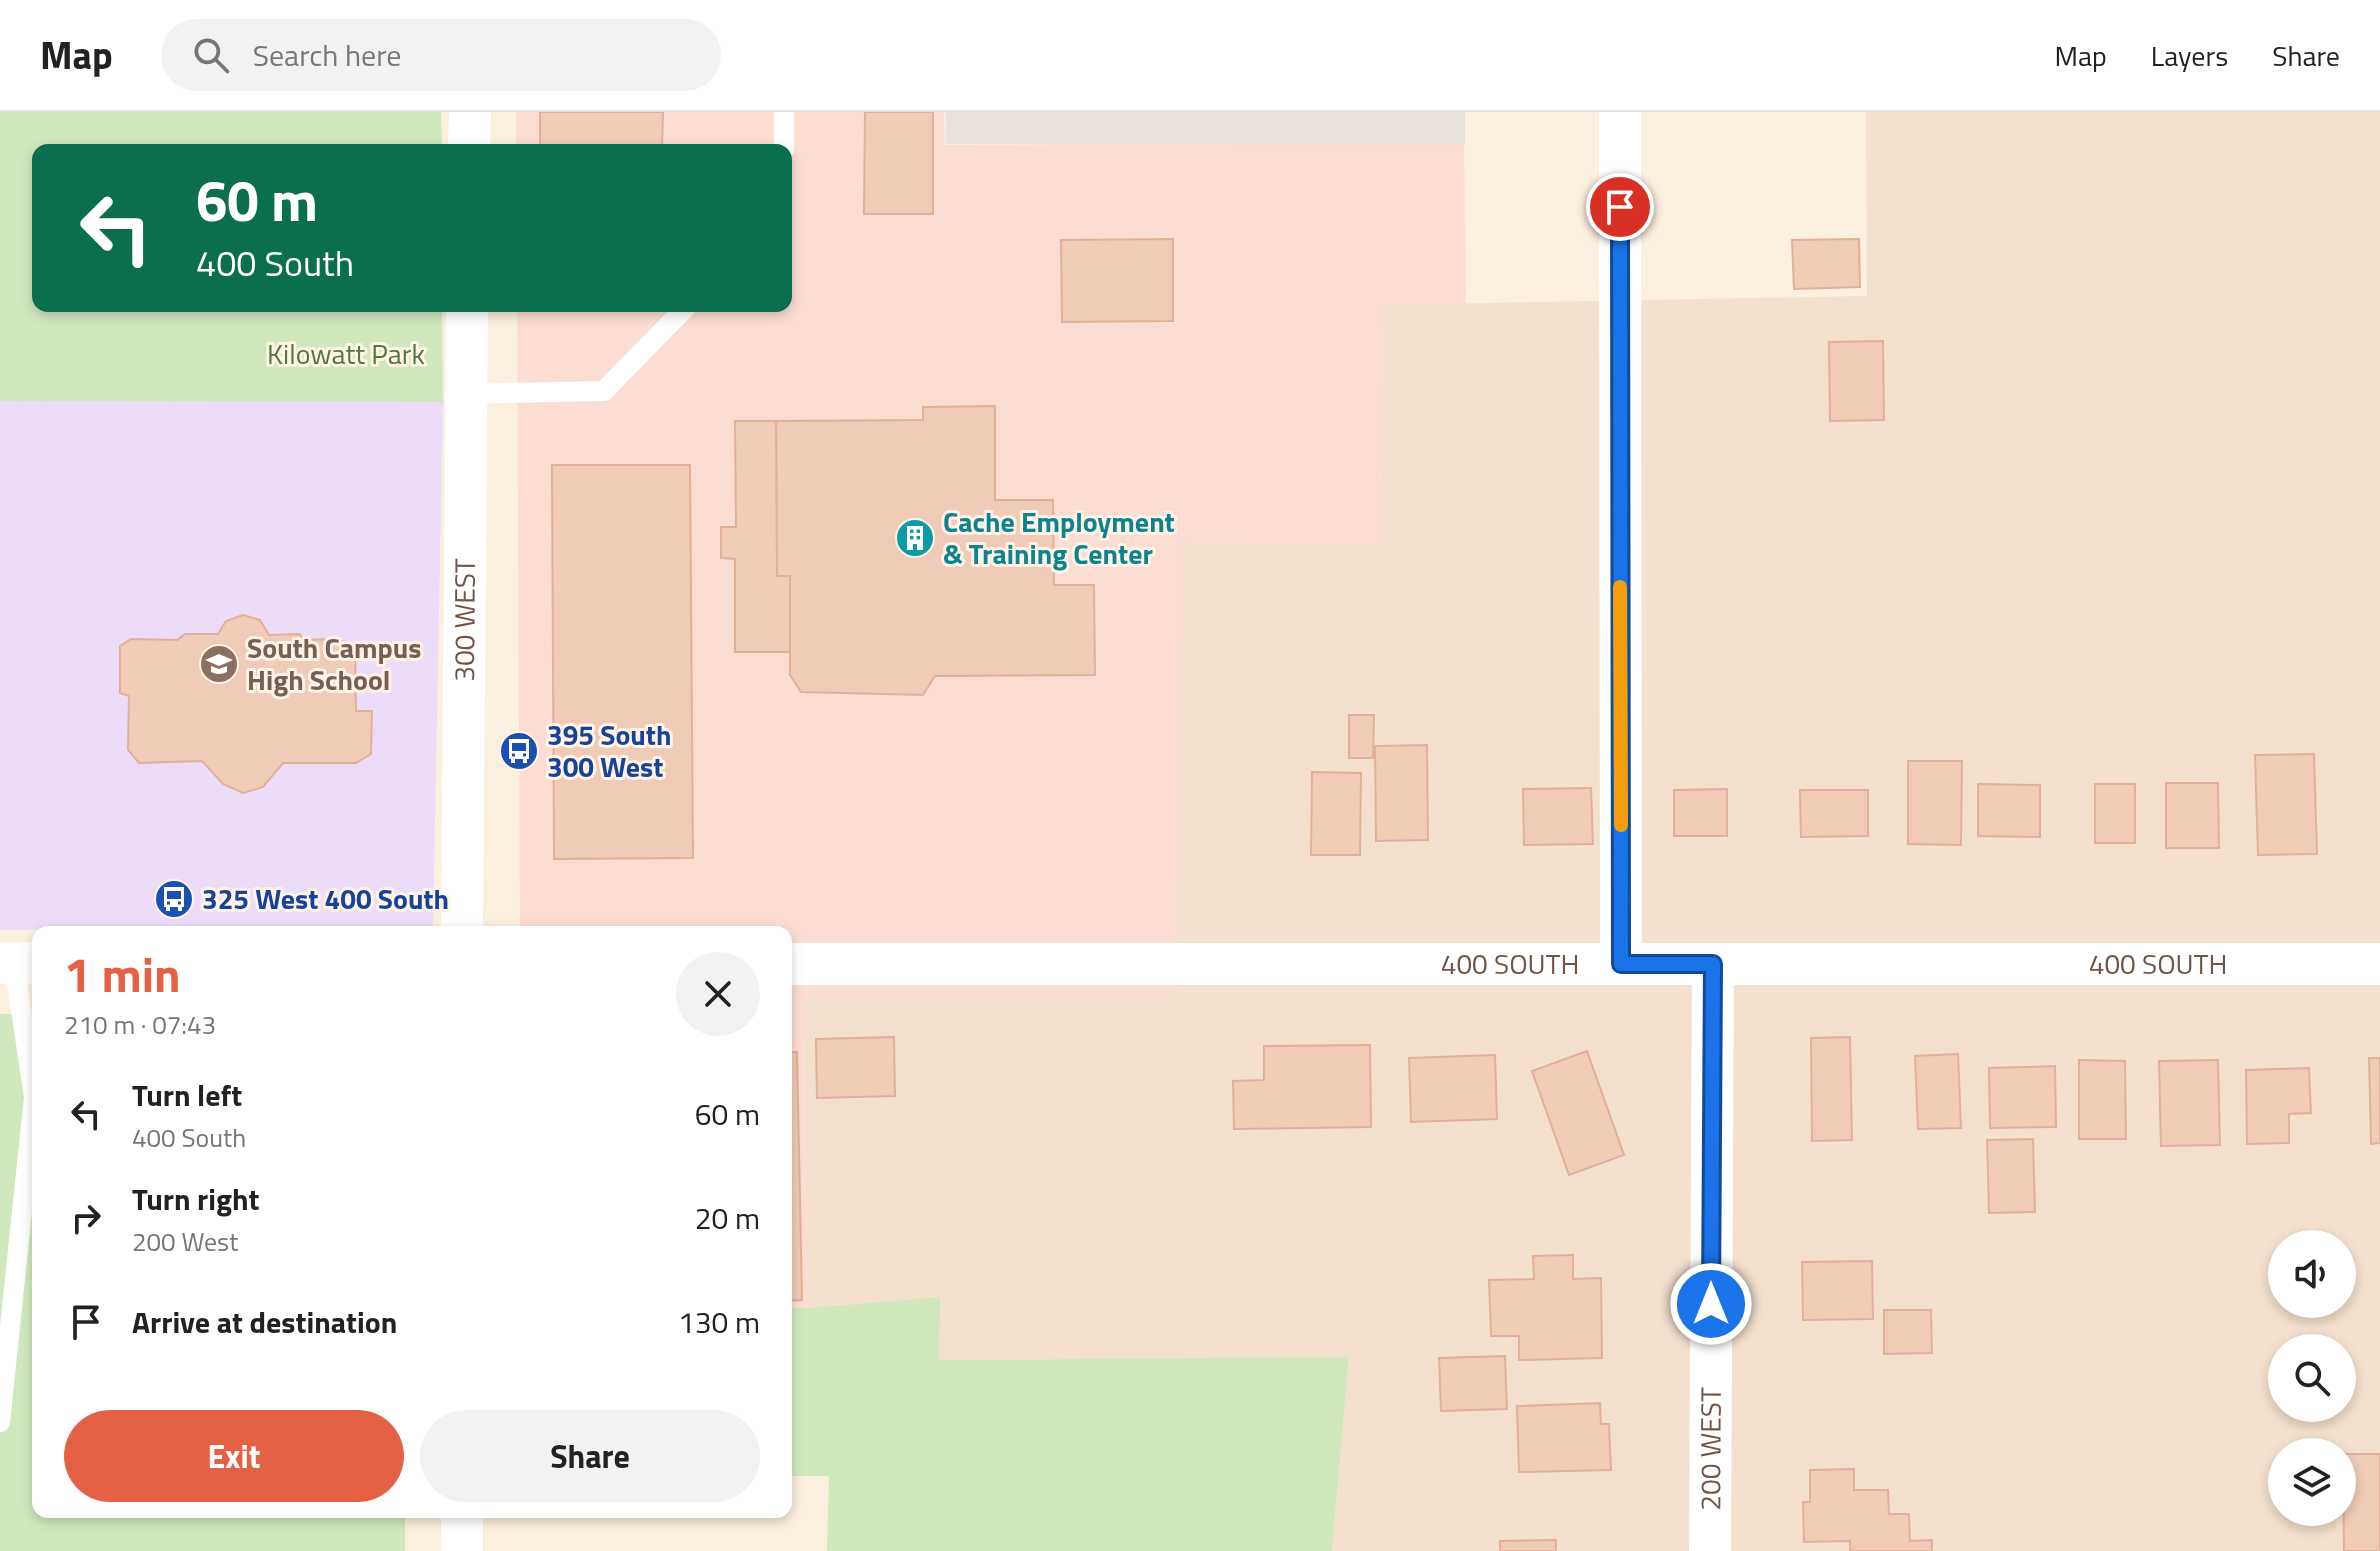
<!DOCTYPE html>
<html lang="en">
<head>
<meta charset="utf-8">
<style>
  body { margin:0; font-family:"Titillium Web",sans-serif; background:#f2f2f2; color:#222; height:100vh; display:flex; flex-direction:column; font-size:30px; white-space:nowrap }
  * { box-sizing:border-box; margin:0 }
  p { font-size:26px; color:#767676 }
  .icon { flex:none; width:44px; height:44px; fill:none; stroke:currentColor; stroke-width:2; stroke-linecap:round; stroke-linejoin:round }
  .map { position:relative; flex:1; overflow:hidden }
  .panel { position:absolute; left:32px; top:814px; width:760px; height:592px; display:flex; flex-direction:column; background:#fff; border-radius:16px; box-shadow:0 4px 12px #0003 }
  .panel>* { flex:none }
  .top-card { position:absolute; left:32px; top:32px; width:760px; height:168px; border-radius:16px; box-shadow:0 4px 12px #0003; background:#0b6e4f; color:#fff; overflow:hidden }
  .tools { position:absolute; left:2268px; top:1118px; display:grid; gap:16px }
  .tools a { display:grid; place-items:center; width:88px; height:88px; border-radius:50%; background:#fff; box-shadow:0 4px 12px #0003; font-size:40px }
  .pin { position:absolute; display:grid; place-items:center; width:68px; height:68px; color:#fff; margin:-34px; border:4px solid #fff; border-radius:50%; box-shadow:0 2px 8px #0007 }
  .me { position:absolute; width:88px; margin:-44px; rotate:0deg; stroke-linejoin:round; filter:drop-shadow(0 0 6px #0008) }
  .turn { display:flex; align-items:center; gap:28px; height:168px; padding:0 32px; font-size:36px }
  .turn .icon { width:104px; height:104px; stroke-width:2.5 }
  .turn b { display:block; font-size:56px; line-height:68px }
  .round { display:grid; place-items:center; flex:none; width:84px; height:84px; border-radius:42px; background:#f2f2f2 }
  .overview { display:flex; align-items:center; justify-content:space-between; height:136px; padding:0 32px }
  h1 { font-size:48px; font-weight:700; line-height:60px; color:#e46146 }
  .primary-button { display:flex; gap:16px; margin-top:auto; padding:16px 32px }
  .primary-button a { flex:1; height:92px; border-radius:48px; background:#e46146; color:#fff; font-size:32px; font-weight:700; line-height:92px; text-align:center }
  .primary-button a+a { background:#f2f2f2; color:#222 }
  ul { padding:0; list-style:none }
  li { display:flex; align-items:center; gap:24px; height:104px; padding:0 32px }
  li div { flex:1 }
  li b { display:block; font-size:30px }
  li em { font-style:normal }
  header { display:flex; align-items:center; gap:48px; box-sizing:border-box; height:112px; padding:0 40px; background:#fff; border-bottom:2px solid #e0e0e0 }
  header strong { font-size:38px }
  nav { display:flex; gap:44px; margin-inline-start:auto; font-size:28px }
  .search { width:560px; height:72px; background:#f2f2f2; display:flex; align-items:center; gap:20px; box-sizing:border-box; padding:0 28px; border-radius:44px; color:#767676; font-size:30px }
  .map>svg:first-child { display:block }
  .residential { fill:#f3e0ce; fill-rule:evenodd }
  .commercial { fill:#fcddd3 }
  .industrial { fill:#e9e1db }
  .education { fill:#ecdcf7 }
  .green { fill:#d1e8be }
  .building { fill:#f0cbb7; stroke:#e2b098; stroke-width:2 }
  .lines { fill:none; stroke-linecap:round; stroke-linejoin:round }
  .service { stroke:#fff; stroke-width:20 }
  .minor { stroke:#fff; stroke-width:42 }
  .route-casing { stroke:#114b97; stroke-width:20 }
  .route { stroke:#1a73e8; stroke-width:14 }
  .slow { stroke:#f59e0b; stroke-width:14 }
  .labels { text-anchor:middle; stroke-width:6; stroke-linejoin:round; paint-order:stroke }
  .park-label { font-size:28px; fill:#537740; stroke:#fff3e5 }
  .culture-label { font-size:28px; font-weight:bold; fill:#0d838f; stroke:#fff3e5; text-anchor:start }
  .street-label { font-size:28px; fill:#715448; stroke:#fff3e5 }
  .education-label { font-size:28px; font-weight:bold; fill:#785e54; stroke:#fff3e5; text-anchor:start }
  .transit-label { font-size:28px; font-weight:bold; fill:#164399; stroke:#fff3e5; text-anchor:start }
</style>
</head>
<body>
<header>
<strong>Map</strong>
<div class="search"><svg class="icon" aria-label="search" viewBox="0 0 24 24"><circle cx="10" cy="10" r="6"/><path d="M15 15l6 6"/></svg>Search here</div>
<nav><a>Map</a><a>Layers</a><a>Share</a></nav>
</header>
<div class="map">
<svg width="2380" height="1439" viewBox="0 0 2380 1439">
  <rect width="100%" height="100%" fill="#fbefdf"/>
  <path class="residential" d="M 1866,0 L 2380,0 L 2380,1439 L 1332,1439 L 1349,1246 L 939,1248 L 939,1185 L 808,1196 L 803,884 L 1175,884 L 1182,431 L 1380,434 L 1382,193 L 1867,184 ZM 2282,1132 L 2342,1132 L 2342,1192 L 2282,1192 ZM 2282,1236 L 2342,1236 L 2342,1296 L 2282,1296 ZM 2282,1340 L 2342,1340 L 2342,1400 L 2282,1400 Z"/>
  <path class="commercial" d="M 516,0 L 944,0 L 945,33 L 1464,32 L 1466,192 L 1382,194 L 1380,434 L 1183,431 L 1175,884 L 804,884 L 808,1196 L 786,1196 L 786,820 L 520,820 L 517,194 L 786,194 L 786,38 L 516,38 Z"/>
  <path class="industrial" d="M 946,0 L 1465,0 L 1465,33 L 946,32 Z"/>
  <path class="education" d="M 0,289 L 443,290 L 433,814 L 0,818 Z"/>
  <g class="green">
    <path d="M 0,0 L 441,0 L 442,38 L 38,38 L 38,194 L 442,194 L 443,290 L 0,289 Z"/>
    <path d="M 0,902 L 38,902 L 38,1400 L 405,1400 L 405,1439 L 0,1439 Z"/>
    <path d="M 940,1185 L 939,1248 L 1349,1245 L 1332,1439 L 827,1439 L 829,1364 L 786,1364 L 786,1196 L 808,1196 Z"/>
  </g>
  <g class="building">
    <path d="M 540,0 L 663,0 L 662,38 L 540,38 Z"/>
    <path d="M 865,0 L 933,0 L 933,102 L 864,102 Z"/>
    <path d="M 1173,127 L 1173,209 L 1062,210 L 1061,128 Z"/>
    <path d="M 1859,127 L 1860,175 L 1794,177 L 1792,128 Z"/>
    <path d="M 1883,229 L 1884,308 L 1830,309 L 1829,230 Z"/>
    <path d="M 995,294 L 995,388 L 1053,388 L 1054,473 L 1094,473 L 1095,563 L 935,564 L 923,583 L 801,580 L 790,563 L 790,464 L 777,464 L 776,309 L 923,308 L 923,295 Z"/>
    <path d="M 735,309 L 776,309 L 777,464 L 790,464 L 790,540 L 735,540 L 735,447 L 721,446 L 721,415 L 736,415 Z"/>
    <path d="M 552,353 L 690,353 L 693,746 L 554,747 Z"/>
    <path d="M 243,503 L 260,508 L 269,523 L 300,522 L 303,528 L 338,527 L 355,538 L 356,599 L 372,599 L 371,642 L 356,651 L 283,651 L 263,675 L 243,681 L 223,672 L 202,649 L 139,651 L 128,638 L 129,584 L 120,581 L 120,534 L 131,527 L 177,528 L 185,522 L 218,522 L 226,509 Z"/>
    <path d="M 1349,603 L 1374,603 L 1373,646 L 1349,646 Z"/>
    <path d="M 1427,633 L 1428,728 L 1376,729 L 1375,634 Z"/>
    <path d="M 2314,642 L 2317,742 L 2258,743 L 2255,643 Z"/>
    <path d="M 1908,649 L 1962,649 L 1961,733 L 1908,732 Z"/>
    <path d="M 1312,660 L 1361,661 L 1360,743 L 1311,743 Z"/>
    <path d="M 2166,671 L 2218,671 L 2219,736 L 2166,736 Z"/>
    <path d="M 1978,672 L 2040,673 L 2040,725 L 1978,724 Z"/>
    <rect x="2095" y="672" width="40" height="59"/>
    <path d="M 1591,676 L 1593,732 L 1524,733 L 1523,677 Z"/>
    <path d="M 1727,677 L 1727,724 L 1674,724 L 1674,678 Z"/>
    <path d="M 1800,678 L 1868,678 L 1868,724 L 1801,725 Z"/>
    <path d="M 894,925 L 895,984 L 817,986 L 816,927 Z"/>
    <path d="M 1850,925 L 1852,1028 L 1812,1029 L 1811,926 Z"/>
    <path d="M 1370,933 L 1371,1015 L 1234,1017 L 1233,969 L 1264,968 L 1264,934 Z"/>
    <path d="M 1587,939 L 1624,1043 L 1569,1063 L 1532,959 Z"/>
    <path d="M 786,940 L 797,940 L 802,1188 L 786,1189 Z"/>
    <path d="M 1958,942 L 1961,1016 L 1918,1017 L 1915,944 Z"/>
    <path d="M 1495,943 L 1497,1007 L 1411,1010 L 1409,946 Z"/>
    <path d="M 2369,946 L 2380,946 L 2380,1031 L 2371,1032 Z"/>
    <path d="M 2079,948 L 2125,949 L 2126,1027 L 2079,1027 Z"/>
    <path d="M 2218,948 L 2220,1033 L 2161,1034 L 2159,949 Z"/>
    <path d="M 2055,954 L 2056,1015 L 1990,1016 L 1989,956 Z"/>
    <path d="M 2309,956 L 2311,1001 L 2289,1002 L 2289,1031 L 2247,1032 L 2246,958 Z"/>
    <path d="M 2033,1027 L 2035,1100 L 1989,1101 L 1987,1028 Z"/>
    <path d="M 1573,1143 L 1573,1167 L 1601,1166 L 1602,1246 L 1519,1248 L 1519,1224 L 1491,1224 L 1489,1168 L 1534,1167 L 1533,1144 Z"/>
    <path d="M 1872,1149 L 1873,1207 L 1803,1208 L 1802,1150 Z"/>
    <path d="M 1884,1198 L 1931,1198 L 1932,1241 L 1884,1242 Z"/>
    <path d="M 1505,1244 L 1507,1297 L 1441,1299 L 1439,1246 Z"/>
    <path d="M 1600,1291 L 1601,1312 L 1609,1312 L 1611,1358 L 1519,1360 L 1517,1294 Z"/>
    <path d="M 2343,1342 L 2380,1342 L 2380,1439 L 2344,1439 Z"/>
    <path d="M 1854,1357 L 1854,1378 L 1888,1378 L 1889,1402 L 1909,1402 L 1910,1429 L 1932,1428 L 1932,1439 L 1850,1439 L 1850,1429 L 1804,1430 L 1803,1390 L 1810,1390 L 1810,1358 Z"/>
    <path d="M 1556,1428 L 1556,1439 L 1500,1439 L 1500,1429 Z"/>
  </g>
  <g class="lines">
    <g class="service">
      <path d="M 784,38 L 784,0"/>
      <path d="M 466,282 L 604,279 L 687,194"/>
      <path d="M 0,1310 L 34,985 L 14,851"/>
    </g>
    <g class="minor">
      <path d="M 1620,0 L 1621,852"/>
      <path d="M 469,38 L 470,0"/>
      <path id="s1" d="M 462,820 L 467,194"/>
      <path d="M 0,851 L 38,851"/>
      <path id="s2" d="M 786,852 L 2380,852"/>
      <path d="M 462,1439 L 462,1400"/>
      <path id="s3" d="M 1710,1439 L 1713,852"/>
    </g>
  </g>
  <g class="lines">
    <defs>
      <path id="route" d="M 1620,95 L 1621,852 L 1713,852 L 1711,1192"/>
    </defs>
    <use href="#route" class="route-casing"/>
    <use href="#route" class="route"/>
    <path class="slow" d="M 1620,475 L 1621,713"/>
  </g>
  <defs>
    <symbol id="building-disc" viewBox="-11 -11 22 22"><circle r="9.5" fill="#0f9aa8" stroke="#fff3e5"/><path d="M-4-6H4V6H1V3H-1V6H-4ZM-2.5-4.3h1.7v1.8h-1.7ZM.8-4.3h1.7v1.8H.8ZM-2.5-1h1.7V.8h-1.7ZM.8-1h1.7V.8H.8Z" fill="#fff"/></symbol>
    <symbol id="school-disc" viewBox="-11 -11 22 22"><circle r="9.5" fill="#8d6e63" stroke="#fff3e5"/><path d="M0-5L7-2L0 1L-7-2ZM-4 1L0 2.5L4 1V4Q0 6-4 4Z" fill="#fff"/></symbol>
    <symbol id="bus-disc" viewBox="-11 -11 22 22"><circle r="9.5" fill="#1a4fb4" stroke="#fff3e5"/><path d="M-5-6H5V4H4V6H2V4H-2V6H-4V4H-5ZM-3.5-4V0h7V-4ZM-3.5 1.2v1.5H-2V1.2ZM2 1.2v1.5H3.5V1.2Z" fill="#fff"/></symbol>
  </defs>
  <g fill-rule="evenodd">
    <use href="#building-disc" x="893" y="404" width="44" height="44"/>
    <use href="#school-disc" x="197" y="530" width="44" height="44"/>
    <use href="#bus-disc" x="497" y="617" width="44" height="44"/>
    <use href="#bus-disc" x="152" y="765" width="44" height="44"/>
  </g>
  <g class="labels">
    <g class="park-label">
      <text x="346" y="252">Kilowatt Park</text>
    </g>
    <g class="culture-label">
      <text x="943" y="420">Cache Employment<tspan x="943" dy="32">&amp; Training Center</tspan></text>
    </g>
    <g class="street-label">
      <text dy="10" stroke="none"><textPath href="#s1" startOffset="312">300 WEST</textPath></text>
      <text dy="10" stroke="none"><textPath href="#s2" startOffset="724">400 SOUTH</textPath></text>
      <text dy="10" stroke="none"><textPath href="#s2" startOffset="1372">400 SOUTH</textPath></text>
      <text dy="10" stroke="none"><textPath href="#s3" startOffset="102">200 WEST</textPath></text>
    </g>
    <g class="education-label">
      <text x="247" y="546">South Campus<tspan x="247" dy="32">High School</tspan></text>
    </g>
    <g class="transit-label">
      <text x="547" y="633">395 South<tspan x="547" dy="32">300 West</tspan></text>
      <text x="202" y="797">325 West 400 South</text>
    </g>
  </g>
</svg>
<div class="tools">
<a><svg class="icon" aria-label="sound" viewBox="0 0 24 24"><path d="M4 9h4l5-4v14l-5-4H4zM17 9q2 3 0 6"/></svg></a>
<a><svg class="icon" aria-label="search" viewBox="0 0 24 24"><circle cx="10" cy="10" r="6"/><path d="M15 15l6 6"/></svg></a>
<a><svg class="icon" aria-label="layers" viewBox="0 0 24 24"><path d="M12 4l9 5-9 5-9-5zM3 14l9 5 9-5"/></svg></a>
</div>
<div class="pin" style="left:1620px;top:95px;background:#d93025"><svg class="icon" aria-label="arrive" viewBox="0 0 24 24"><path d="M6 21V4h12l-3 4 3 4H6"/></svg></div>
<svg class="me" style="left:1711px;top:1192px" viewBox="-20 -20 40 40"><circle r="17" fill="#1a73e8" stroke="#fff" stroke-width="3"/><path d="M0-11L8 9 0 5-8 9z" fill="#fff"/></svg>
<div class="top-card">
<div class="turn"><svg class="icon" aria-label="left" viewBox="0 0 24 24"><path d="M17 20v-9H6M10 6l-5 5 5 5"/></svg><div><b>60 m</b>400 South</div></div>
</div>
<section class="panel">
<div class="overview"><div><h1>1 min</h1><p>210 m · 07:43</p></div><a class="round"><svg class="icon" aria-label="close" viewBox="0 0 24 24"><path d="M6 6l12 12M18 6L6 18"/></svg></a></div>
<ul>
<li><svg class="icon" aria-label="left" viewBox="0 0 24 24"><path d="M17 20v-9H6M10 6l-5 5 5 5"/></svg><div><b>Turn left</b><p>400 South</p></div><em>60 m</em></li>
<li><svg class="icon" aria-label="right" viewBox="0 0 24 24"><path d="M7 20v-9h11M14 6l5 5-5 5"/></svg><div><b>Turn right</b><p>200 West</p></div><em>20 m</em></li>
<li><svg class="icon" aria-label="arrive" viewBox="0 0 24 24"><path d="M6 21V4h12l-3 4 3 4H6"/></svg><div><b>Arrive at destination</b></div><em>130 m</em></li>
</ul>
<div class="primary-button"><a>Exit</a><a>Share</a></div>
</section>
</div>
</body>
</html>
